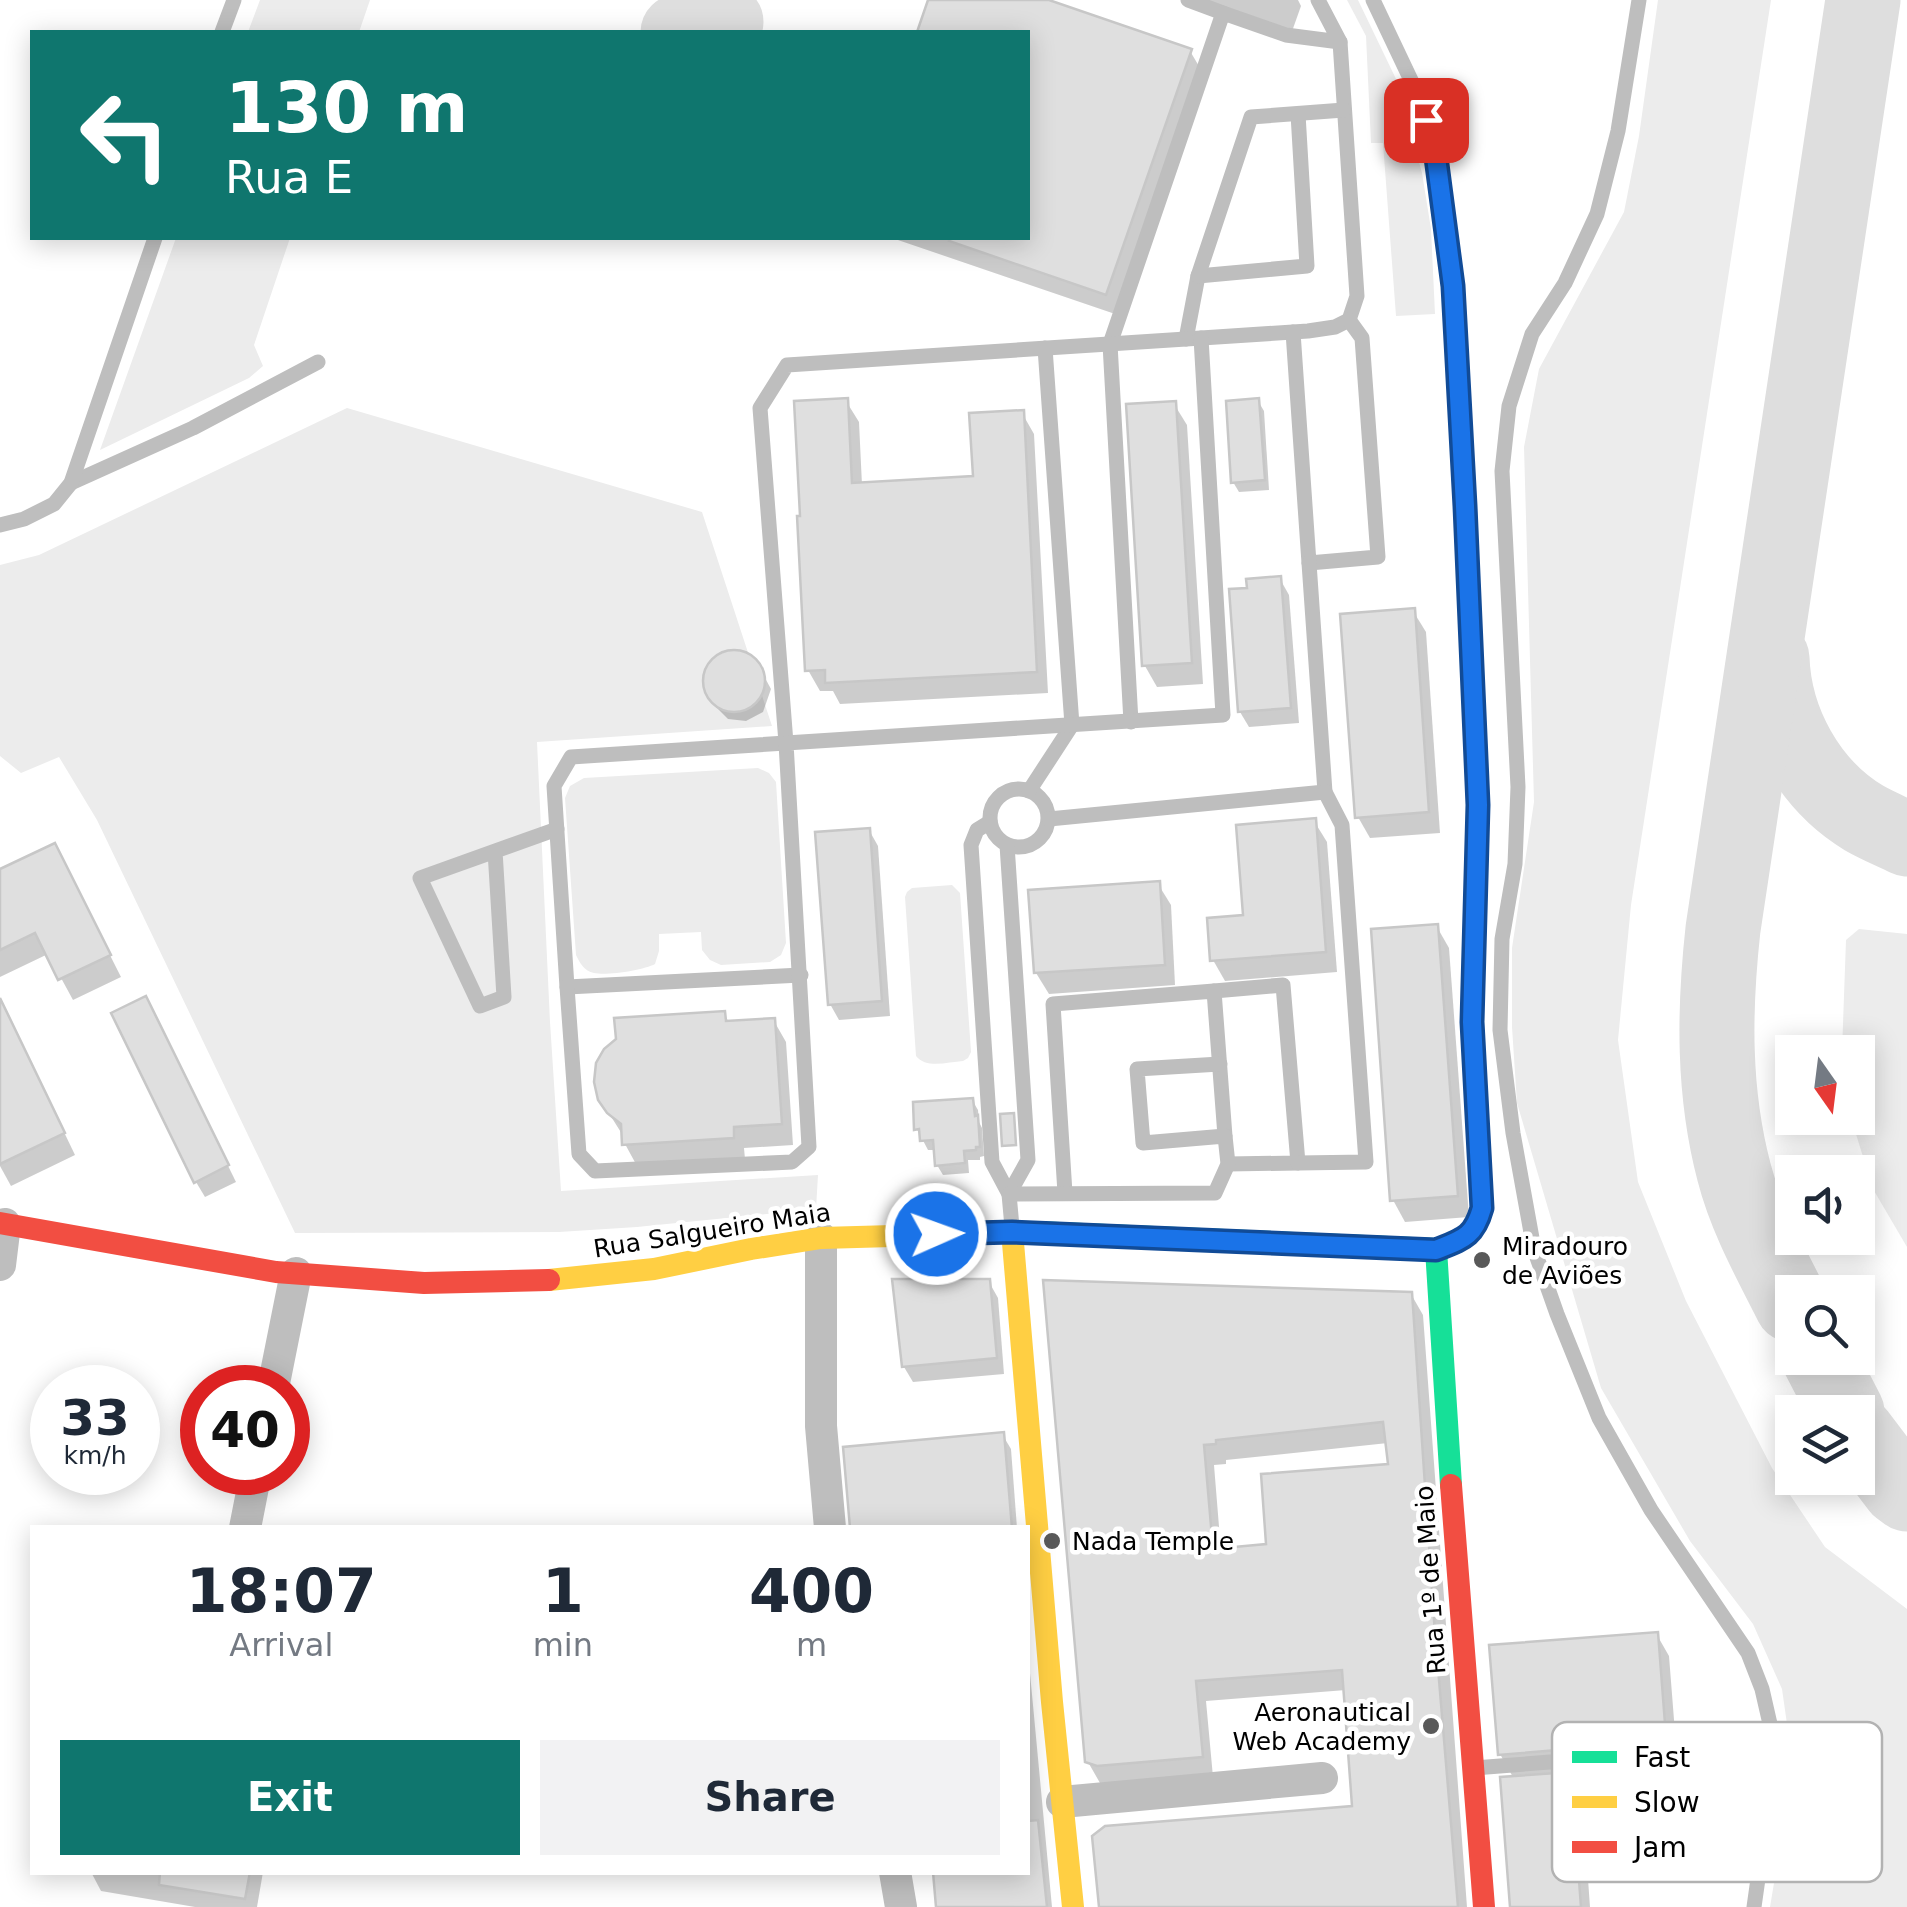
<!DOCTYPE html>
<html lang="en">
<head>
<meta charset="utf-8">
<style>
  body { margin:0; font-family:"DejaVu Sans",sans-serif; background:#f2f2f3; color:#1f2937; height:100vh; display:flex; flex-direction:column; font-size:38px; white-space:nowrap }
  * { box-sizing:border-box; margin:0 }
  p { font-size:32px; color:#747a83 }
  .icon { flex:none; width:55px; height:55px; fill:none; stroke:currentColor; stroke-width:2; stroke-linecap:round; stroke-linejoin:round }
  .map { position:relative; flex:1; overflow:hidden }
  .drawer { position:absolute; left:30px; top:1525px; width:1000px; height:350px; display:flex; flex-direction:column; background:#fff; border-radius:0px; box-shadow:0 5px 25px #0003 }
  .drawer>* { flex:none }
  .guide { position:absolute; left:30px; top:30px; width:1000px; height:210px; border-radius:0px; box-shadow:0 5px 25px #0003; background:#0f766e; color:#fff; overflow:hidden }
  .needle { width:65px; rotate:166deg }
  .buttons { position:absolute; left:1775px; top:1035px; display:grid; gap:20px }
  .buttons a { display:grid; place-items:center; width:100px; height:100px; border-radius:0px; background:#fff; box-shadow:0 5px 25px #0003; font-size:50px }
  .speed { position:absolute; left:30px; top:1365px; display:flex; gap:20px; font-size:50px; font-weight:700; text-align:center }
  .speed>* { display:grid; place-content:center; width:130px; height:130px; border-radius:50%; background:#fff; box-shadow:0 5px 25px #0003; line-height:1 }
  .speed small { font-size:25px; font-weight:400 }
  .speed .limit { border:15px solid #d22; background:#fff; color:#111 }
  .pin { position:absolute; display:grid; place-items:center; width:85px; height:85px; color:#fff; margin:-42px; border-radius:20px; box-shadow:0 5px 15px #0006 }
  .me { position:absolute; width:110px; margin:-55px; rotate:88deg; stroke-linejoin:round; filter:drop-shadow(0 0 8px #0008) }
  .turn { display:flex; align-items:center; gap:35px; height:210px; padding:0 30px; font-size:45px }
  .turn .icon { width:130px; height:130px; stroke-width:2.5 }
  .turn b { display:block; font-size:70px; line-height:85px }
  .eta { display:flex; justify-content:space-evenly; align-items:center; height:170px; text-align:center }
  .eta b { font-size:60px; font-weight:800; line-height:70px }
  .primary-button { display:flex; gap:20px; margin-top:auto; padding:20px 30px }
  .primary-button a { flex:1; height:115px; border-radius:0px; background:#0f766e; color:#fff; font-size:40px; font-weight:800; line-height:115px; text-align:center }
  .primary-button a+a { background:#f2f2f3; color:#1f2937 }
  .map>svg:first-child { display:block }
  .grass { fill:#ececec }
  .shadow { fill:#0003; fill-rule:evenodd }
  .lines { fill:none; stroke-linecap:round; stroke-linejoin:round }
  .taxiway { stroke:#dedede; stroke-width:75 }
  .building { fill:#dfdfdf; stroke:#c7c7c7; stroke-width:2.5; fill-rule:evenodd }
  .lane { stroke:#bebebe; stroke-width:15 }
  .street { stroke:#bebebe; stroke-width:32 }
  .fast { stroke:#16e098; stroke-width:22 }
  .slow { stroke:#ffcf43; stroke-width:22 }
  .jam { stroke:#f24e42; stroke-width:22 }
  .route-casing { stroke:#114b97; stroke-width:25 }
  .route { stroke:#1a73e8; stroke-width:18 }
  .poi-dot { fill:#595959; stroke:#fff; stroke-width:4 }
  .labels { text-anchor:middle; stroke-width:9; stroke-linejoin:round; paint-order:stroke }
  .street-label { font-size:25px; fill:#000; stroke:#fff }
  .poi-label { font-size:25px; fill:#000; stroke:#fff; text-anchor:start }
  .key { fill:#fff; stroke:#b2b2b2; stroke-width:2.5 }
  .key-label { font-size:28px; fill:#000 }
</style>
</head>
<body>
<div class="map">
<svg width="1907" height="1907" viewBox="0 0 1907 1907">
  <rect width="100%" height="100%" fill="#fff"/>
  <g class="grass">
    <path d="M 260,0 L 370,0 L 359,32 L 248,32 Z"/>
    <path d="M 1347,0 L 1358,0 L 1396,79 L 1422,173 L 1431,229 L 1435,314 L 1396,316 L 1383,143 L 1371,143 L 1366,36 Z"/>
    <path d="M 1658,0 L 1771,0 L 1631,905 L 1618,1040 L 1638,1182 L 1686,1301 L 1772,1468 L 1825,1547 L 1907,1609 L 1907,1907 L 1770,1907 L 1787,1805 L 1789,1738 L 1782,1689 L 1753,1624 L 1690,1541 L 1601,1388 L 1517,1103 L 1512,1027 L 1512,948 L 1534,802 L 1524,447 L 1539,369 L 1624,212 L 1639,136 Z"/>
    <path d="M 176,238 L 290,238 L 254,345 L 263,366 L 249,378 L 100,450 Z"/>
    <path d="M 347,408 L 702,512 L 772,726 L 537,742 L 550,1022 L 561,1191 L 818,1175 L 816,1209 L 637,1227 L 559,1232 L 295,1233 L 97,820 L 59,757 L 21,773 L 0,756 L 0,565 L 39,555 Z"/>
    <path d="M 758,768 L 769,773 L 776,782 L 786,943 L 781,955 L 770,962 L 721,965 L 710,960 L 702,950 L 701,932 L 659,934 L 659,951 L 655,964 C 644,970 607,976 594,973 C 584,971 580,963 576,955 L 565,798 L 570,786 L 584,778 Z"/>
    <path d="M 952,885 L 960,893 L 971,1052 L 968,1058 L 963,1061 C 948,1062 926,1069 916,1056 L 905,897 L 907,892 L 912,888 Z"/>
    <path d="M 1859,929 L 1907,934 L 1907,1247 L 1873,1189 L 1851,1118 L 1858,1118 L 1858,1052 L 1842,1052 L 1846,940 Z"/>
  </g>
  <g class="shadow">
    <path d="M 931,0 L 1041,0 L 1190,51 L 1203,73 L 1118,315 L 892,238 L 1028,238 L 1028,32 L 919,32 Z"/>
    <path d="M 1183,0 L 1298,0 L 1301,6 L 1290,37 Z"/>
    <path d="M 846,401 L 859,422 L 862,485 L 975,478 L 1022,413 L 1034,434 L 1048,693 L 840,704 L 833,691 L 820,691 L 808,670 Z"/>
    <path d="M 1258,401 L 1264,411 L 1269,490 L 1239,492 L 1233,482 Z"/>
    <path d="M 1174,404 L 1187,425 L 1203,684 L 1157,687 L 1145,666 Z"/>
    <path d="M 1280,579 L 1289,595 L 1299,723 L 1249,727 L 1240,712 L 1250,591 Z"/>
    <path d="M 1413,611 L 1426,632 L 1440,833 L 1370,838 L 1358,817 Z"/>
    <path d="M 733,652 L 751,658 L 758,665 L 771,689 L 763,712 L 746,721 L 728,719 L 714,705 L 708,694 L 706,674 L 709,666 L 716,659 Z"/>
    <path d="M 1314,821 L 1327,842 L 1337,972 L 1225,981 L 1213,960 Z"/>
    <path d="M 869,830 L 878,846 L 890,1016 L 839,1020 L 830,1004 Z"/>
    <path d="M 66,868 L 121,977 L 73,1000 L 48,954 L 0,977 L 0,872 Z"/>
    <path d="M 1158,884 L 1171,905 L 1175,985 L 1049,994 L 1036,973 Z"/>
    <path d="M 1437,927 L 1449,948 L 1469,1217 L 1405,1222 L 1393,1200 Z"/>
    <path d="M 0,999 L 75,1155 L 11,1186 L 0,1166 Z"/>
    <path d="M 724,1014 L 730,1024 L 774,1021 L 786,1042 L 793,1145 L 744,1148 L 745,1159 L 637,1166 L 625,1144 L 622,1134 L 600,1099 Z"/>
    <path d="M 154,1015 L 236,1182 L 205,1197 L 196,1182 Z"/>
    <path d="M 972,1100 L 978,1110 L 979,1122 L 982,1128 L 984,1156 L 980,1157 L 980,1160 L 968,1160 L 969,1173 L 943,1175 L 937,1165 L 936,1150 L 928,1150 L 917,1129 Z"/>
    <path d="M 989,1282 L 998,1298 L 1004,1374 L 913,1382 L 904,1367 Z"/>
    <path d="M 1045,1283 L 1411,1294 L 1423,1315 L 1467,1907 L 1101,1907 L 1355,1808 L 1346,1690 L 1206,1701 L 1213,1777 L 1100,1783 L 1088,1762 ZM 1388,1443 L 1390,1467 L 1269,1547 L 1221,1551 L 1214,1465 L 1226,1464 L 1226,1460 Z"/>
    <path d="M 1002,1434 L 1011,1449 L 1017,1528 L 854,1528 Z"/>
    <path d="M 1657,1635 L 1669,1656 L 1677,1758 L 1580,1765 L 1580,1770 L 1568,1771 L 1582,1795 L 1590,1907 L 1512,1907 L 1514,1779 L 1500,1754 Z"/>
    <path d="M 1028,1652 L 1052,1907 L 938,1907 L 1028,1872 Z"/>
    <path d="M 91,1872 L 263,1872 L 257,1907 L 195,1907 L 101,1891 Z"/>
  </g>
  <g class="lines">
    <g class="taxiway">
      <path d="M 678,32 L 703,22 L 726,22 L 708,7 L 705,0"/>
      <path d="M 1772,658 C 1774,721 1809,785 1864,818 C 1878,826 1893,832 1907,839"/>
      <path d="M 1792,1305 C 1771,1263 1746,1219 1734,1172 C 1713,1092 1714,1011 1723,929 L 1863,0"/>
      <path d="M 1819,1358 L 1847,1412"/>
      <path d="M 1858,1434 L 1899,1488 L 1907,1494"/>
    </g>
  </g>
  <g class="building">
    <path d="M 928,0 L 1049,0 L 1192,49 L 1106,295 L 949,241 L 950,238 L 1028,238 L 1028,32 L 917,32 Z"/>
    <path d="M 848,398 L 852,483 L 973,476 L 969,413 L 1024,410 L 1037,672 L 825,683 L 825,670 L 805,671 L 797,516 L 800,516 L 794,401 Z"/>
    <path d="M 1259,398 L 1265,480 L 1231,483 L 1226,401 Z"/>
    <path d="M 1176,401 L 1192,663 L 1142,666 L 1126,404 Z"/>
    <path d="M 1281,576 L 1291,708 L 1238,712 L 1229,589 L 1247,588 L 1246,579 Z"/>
    <path d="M 1415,608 L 1429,812 L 1355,818 L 1340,614 Z"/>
    <circle cx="734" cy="681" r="31"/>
    <path d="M 1316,818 L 1326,952 L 1210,961 L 1207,918 L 1243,915 L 1236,825 Z"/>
    <path d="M 870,828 L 882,1001 L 828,1005 L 815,832 Z"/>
    <path d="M 55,843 L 111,955 L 58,980 L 35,933 L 0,950 L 0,869 Z"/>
    <path d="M 1160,881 L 1165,965 L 1034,973 L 1028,890 Z"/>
    <path d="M 1438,924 L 1458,1196 L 1390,1201 L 1371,929 Z"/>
    <path d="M 146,996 L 229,1165 L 194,1183 L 111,1013 Z"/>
    <path d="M 0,998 L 65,1133 L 0,1164 Z"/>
    <path d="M 725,1011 L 726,1021 L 775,1018 L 782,1124 L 734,1127 L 734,1138 L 622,1145 L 621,1124 L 607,1113 L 598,1100 L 594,1082 L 596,1063 L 604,1049 L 616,1039 L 614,1018 Z"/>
    <path d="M 973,1098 L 975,1116 L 978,1115 L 980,1147 L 976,1147 L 976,1150 L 964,1151 L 965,1163 L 935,1166 L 933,1140 L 920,1141 L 919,1129 L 914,1130 L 913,1102 Z"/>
    <path d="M 1014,1113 L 1016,1145 L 1002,1146 L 1000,1114 Z"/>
    <path d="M 892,1279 L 990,1279 L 997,1358 L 902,1367 Z"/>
    <path d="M 1043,1280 L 1412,1292 L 1434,1620 L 1458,1907 L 1099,1907 L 1092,1836 L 1105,1826 L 1352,1806 L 1342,1670 L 1196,1681 L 1203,1757 L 1097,1766 L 1085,1762 ZM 1383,1422 L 1388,1464 L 1261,1474 L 1266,1544 L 1213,1549 L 1204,1445 L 1216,1444 L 1216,1440 Z"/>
    <path d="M 1004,1432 L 1012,1528 L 850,1528 L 843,1447 Z"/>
    <path d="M 1658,1632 L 1666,1737 L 1569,1744 L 1570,1749 L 1498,1755 L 1489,1645 Z"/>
    <path d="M 1571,1772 L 1581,1907 L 1510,1907 L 1500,1777 Z"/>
    <path d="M 1038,1820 L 1047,1907 L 936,1907 L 933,1872 L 1028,1872 L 1028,1821 Z"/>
    <path d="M 160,1872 L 250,1872 L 245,1899 L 159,1885 Z"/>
  </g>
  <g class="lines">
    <g class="lane">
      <path d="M 1188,0 L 1223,13"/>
      <path d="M 1373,0 L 1419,97 L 1434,142 L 1453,286 L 1465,506 L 1478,805 L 1472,1022 L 1482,1208 C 1474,1236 1465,1238 1440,1248"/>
      <path d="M 1639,0 L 1618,131 L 1597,214 L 1565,283 L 1532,334 L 1509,406 L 1502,471 L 1518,787 L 1515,864 L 1502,939 L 1500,1030 L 1513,1133 L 1534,1249 L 1557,1314 L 1599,1418 L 1651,1510 L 1748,1653 L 1762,1689 L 1773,1737 L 1768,1808 L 1754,1907"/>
      <path d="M 222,32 L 234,0"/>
      <path d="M 1298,114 L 1307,266 L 1198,276 L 1186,339 L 1308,331 L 1335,327 L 1349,320 L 1357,296 L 1340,42"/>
      <path d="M 1198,276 L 1251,117 L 1344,110"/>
      <path d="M 1293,332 L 1309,563 L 1378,557 L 1362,338 L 1349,320"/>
      <path d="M 71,483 L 193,428 L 318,362"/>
      <path d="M 0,525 L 24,519 L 54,504 L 71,483 L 155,238"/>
      <path d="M 1131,722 L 1110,344 L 1223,13 L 1286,35 L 1340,42 L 1318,0"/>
      <circle cx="1019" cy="818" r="29"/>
      <path d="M 1029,791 L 1072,725 L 1045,348"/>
      <path d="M 1049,819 L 1325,792 L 1309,563"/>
      <path d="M 990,822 L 977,830 L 971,845 L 992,1162 L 1009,1194 L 1028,1160 L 1007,845"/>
      <path d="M 495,851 L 504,997 L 480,1006 L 420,878 L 557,829"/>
      <path d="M 801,975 L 567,987 L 554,786 L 571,757 L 786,743 L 760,408 L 787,365 L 1186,339"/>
      <path d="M 567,987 L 579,1154 L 595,1171 L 792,1162 L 809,1147 L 786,743 L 1223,715 L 1201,338"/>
      <path d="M 1214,991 L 1283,985 L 1298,1163 L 1228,1164"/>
      <path d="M 1298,1163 L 1366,1162 L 1342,825 L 1325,792"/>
      <path d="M 1065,1193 L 1053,1004 L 1214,991 L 1225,1136"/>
      <path d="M 1012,1227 L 1009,1194 L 1215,1193 L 1228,1164 L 1225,1136 L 1143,1143 L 1137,1069 L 1220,1064"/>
      <path d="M 1474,1768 L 1615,1757"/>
    </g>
    <g class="street">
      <path d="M 821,1238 L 821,1426 L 830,1528"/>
      <path d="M 0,1265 L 5,1224"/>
      <path d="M 273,1388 L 296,1273"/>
      <path d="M 245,1528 L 256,1472"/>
      <path d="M 1062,1802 L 1322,1778"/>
      <path d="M 895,1872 L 901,1907"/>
    </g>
    <path class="fast" d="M 1036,1232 L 1436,1249 L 1451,1485"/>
    <g class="slow">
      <path d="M 1012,1231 L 1052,1702 L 1073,1907"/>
      <path d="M 549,1280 L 654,1269 L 751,1249 L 821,1238 L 1036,1232"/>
    </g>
    <g class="jam">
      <path d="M 0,1223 L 276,1272 L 424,1283 L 549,1280"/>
      <path d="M 1451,1485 L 1484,1907"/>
    </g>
  </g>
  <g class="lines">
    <defs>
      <path id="route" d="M 936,1234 L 1012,1232 L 1436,1250 C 1463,1239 1474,1237 1482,1208 L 1472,1022 L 1478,805 L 1465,506 L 1453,286 L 1434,142 L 1426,120"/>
    </defs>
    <use href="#route" class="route-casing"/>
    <use href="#route" class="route"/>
  </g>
  <g class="poi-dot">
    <circle cx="1482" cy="1260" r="10"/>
    <circle cx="1052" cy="1541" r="10"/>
    <circle cx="1431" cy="1726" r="10"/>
  </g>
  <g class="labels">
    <g class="street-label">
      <text transform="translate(712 1230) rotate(-9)" y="9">Rua Salgueiro Maia</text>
      <text transform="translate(1430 1580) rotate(-94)" y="9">Rua 1º de Maio</text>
    </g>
    <g class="poi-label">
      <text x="1502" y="1255">Miradouro<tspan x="1502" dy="29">de Aviões</tspan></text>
      <text x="1072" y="1550">Nada Temple</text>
      <text x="1411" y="1721" text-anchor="end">Aeronautical<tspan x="1411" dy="29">Web Academy</tspan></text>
    </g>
  </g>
  <rect x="1552" y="1722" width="330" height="160" rx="15" class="key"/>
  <rect x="1572" y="1751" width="45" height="12" fill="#16e098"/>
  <rect x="1572" y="1796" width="45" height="12" fill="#ffcf43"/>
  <rect x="1572" y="1841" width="45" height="12" fill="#f24e42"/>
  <g class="key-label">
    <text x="1634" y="1767">Fast</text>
    <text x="1634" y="1812">Slow</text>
    <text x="1634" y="1857">Jam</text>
  </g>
</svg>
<div class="buttons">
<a><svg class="needle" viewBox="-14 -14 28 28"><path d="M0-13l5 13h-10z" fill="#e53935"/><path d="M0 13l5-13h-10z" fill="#747a83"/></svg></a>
<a><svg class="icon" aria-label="sound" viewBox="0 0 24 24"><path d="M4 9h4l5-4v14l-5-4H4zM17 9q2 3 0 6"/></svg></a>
<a><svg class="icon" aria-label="search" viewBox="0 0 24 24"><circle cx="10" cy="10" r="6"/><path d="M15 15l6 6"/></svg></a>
<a><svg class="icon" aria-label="layers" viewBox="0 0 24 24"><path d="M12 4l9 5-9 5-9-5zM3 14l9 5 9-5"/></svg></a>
</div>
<div class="speed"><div>33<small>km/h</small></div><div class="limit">40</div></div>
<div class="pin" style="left:1426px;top:120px;background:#d93025"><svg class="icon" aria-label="arrive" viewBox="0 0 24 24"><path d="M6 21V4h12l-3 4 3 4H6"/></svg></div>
<svg class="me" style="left:936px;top:1234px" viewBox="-20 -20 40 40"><circle r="17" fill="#1a73e8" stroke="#fff" stroke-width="3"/><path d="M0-11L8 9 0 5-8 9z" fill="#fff"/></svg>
<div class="guide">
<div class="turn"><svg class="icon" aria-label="left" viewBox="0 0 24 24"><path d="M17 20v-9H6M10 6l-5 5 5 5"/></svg><div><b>130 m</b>Rua E</div></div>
</div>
<section class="drawer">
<div class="eta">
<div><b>18:07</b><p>Arrival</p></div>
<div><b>1</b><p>min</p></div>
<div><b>400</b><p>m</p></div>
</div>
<div class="primary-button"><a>Exit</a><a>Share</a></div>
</section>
</div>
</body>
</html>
